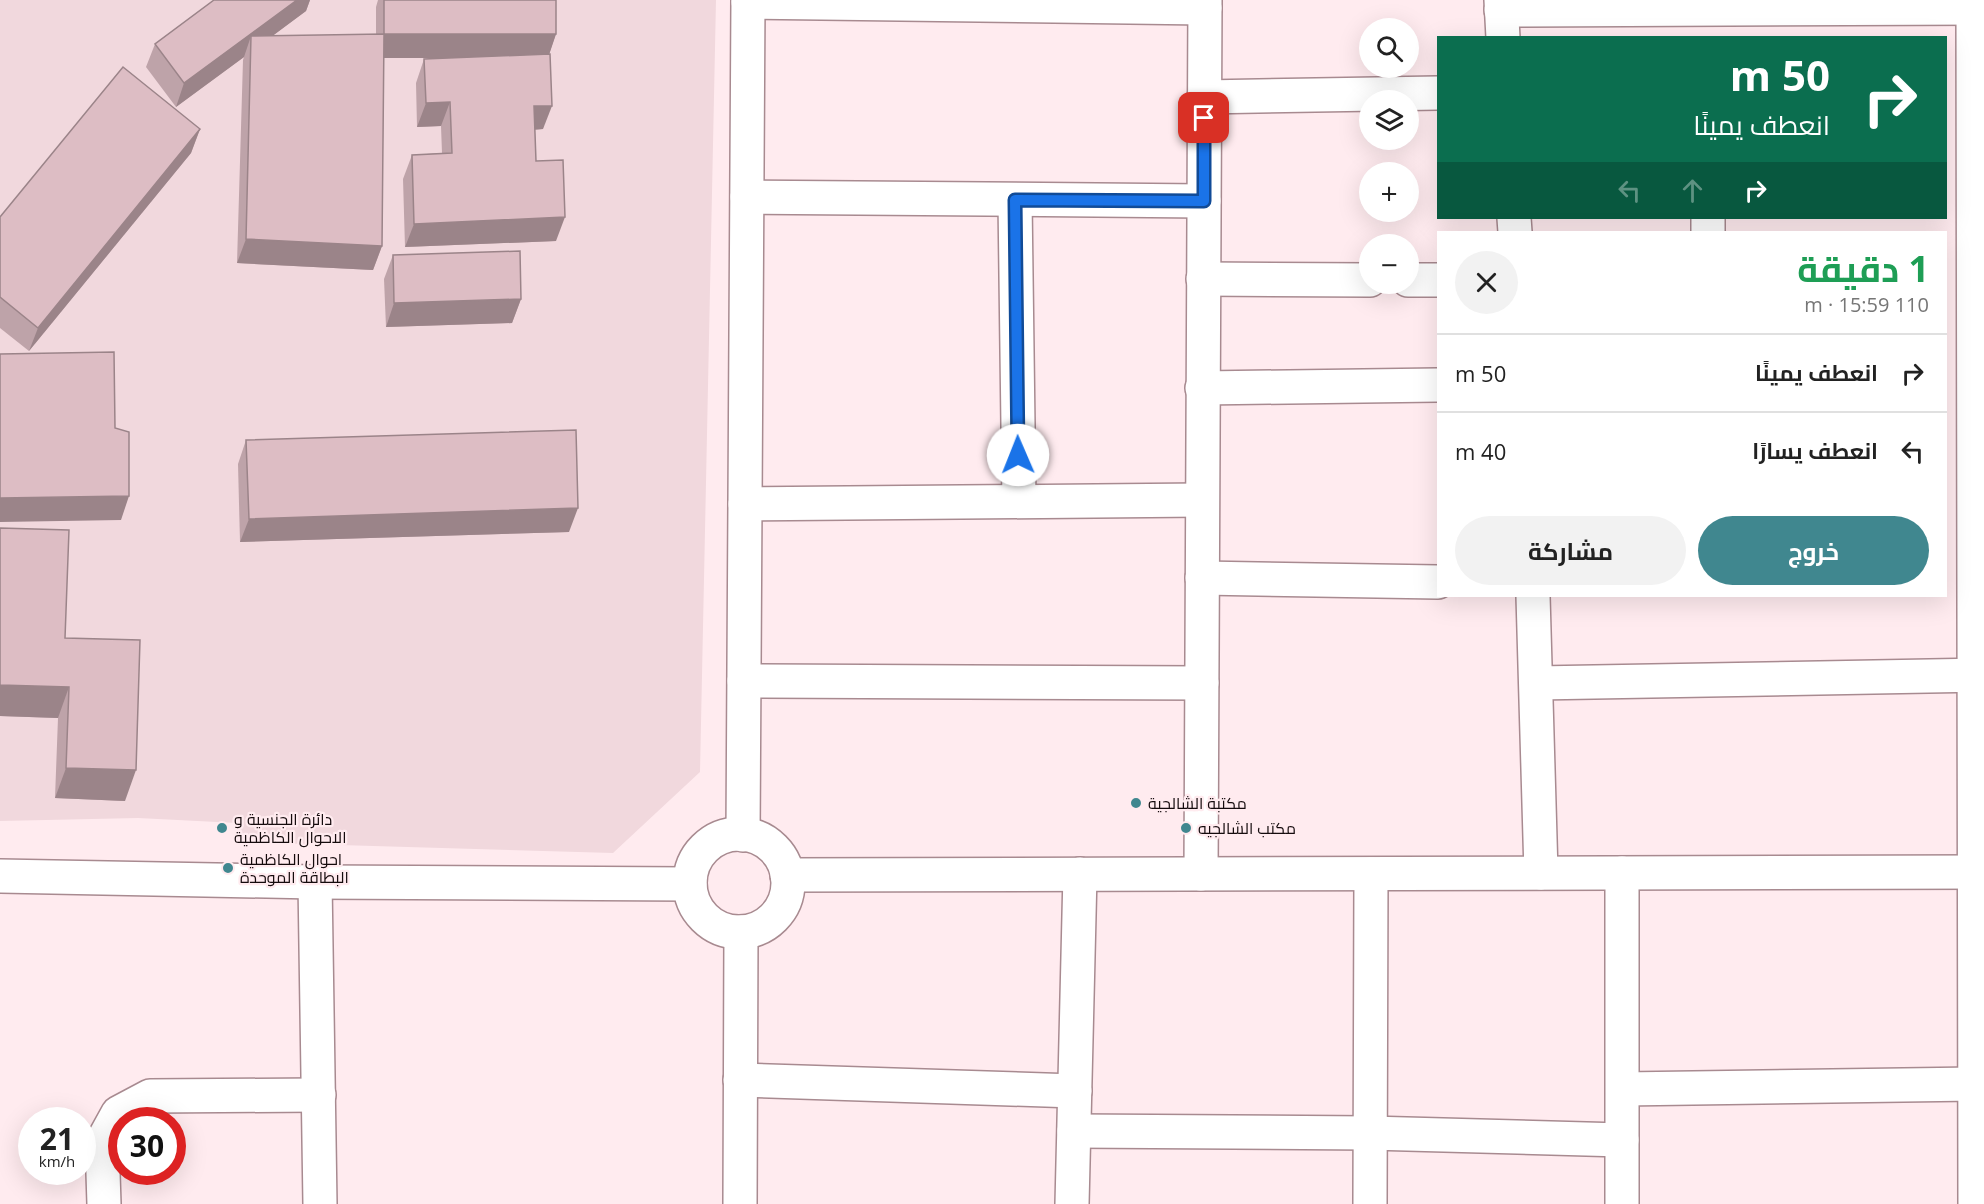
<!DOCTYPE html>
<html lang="ar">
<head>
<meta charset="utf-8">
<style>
  body { margin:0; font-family:"Open Sans",Cairo,sans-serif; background:#f2f2f2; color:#222; direction:rtl; height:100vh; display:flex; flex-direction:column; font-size:22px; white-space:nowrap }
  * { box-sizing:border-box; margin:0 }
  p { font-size:20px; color:#767676 }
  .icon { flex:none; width:33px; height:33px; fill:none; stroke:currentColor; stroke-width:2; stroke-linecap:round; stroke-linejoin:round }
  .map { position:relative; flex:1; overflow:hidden; direction:ltr }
  .details { position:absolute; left:1437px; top:231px; width:510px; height:366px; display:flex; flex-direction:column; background:#fff; border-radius:0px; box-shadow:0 6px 24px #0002; direction:rtl }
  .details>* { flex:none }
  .guide { position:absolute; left:1437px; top:36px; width:510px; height:183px; border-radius:0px; box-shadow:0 6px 24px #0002; direction:rtl; background:#0b6e4f; color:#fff; overflow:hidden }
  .fabs { position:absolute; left:1359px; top:18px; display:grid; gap:12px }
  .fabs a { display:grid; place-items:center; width:60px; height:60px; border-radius:50%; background:#fff; box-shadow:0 6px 24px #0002; font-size:30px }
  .speed { position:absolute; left:18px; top:1107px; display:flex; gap:12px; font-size:30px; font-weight:700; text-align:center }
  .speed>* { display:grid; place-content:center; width:78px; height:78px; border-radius:50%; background:#fff; box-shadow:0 6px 24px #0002; line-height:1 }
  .speed small { font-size:15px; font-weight:400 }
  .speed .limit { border:9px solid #d22; background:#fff; color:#111 }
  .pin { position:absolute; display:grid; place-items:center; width:51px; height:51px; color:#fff; margin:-26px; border-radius:12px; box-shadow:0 3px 9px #0006 }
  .me { position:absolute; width:66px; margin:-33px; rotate:359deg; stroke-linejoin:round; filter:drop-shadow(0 0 4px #0008) }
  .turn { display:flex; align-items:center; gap:21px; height:126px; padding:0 18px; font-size:27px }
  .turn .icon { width:78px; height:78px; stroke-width:2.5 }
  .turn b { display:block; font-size:42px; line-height:51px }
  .lanes { display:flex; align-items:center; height:57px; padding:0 18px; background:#0003; justify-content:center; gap:30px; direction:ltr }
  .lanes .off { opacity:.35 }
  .round { display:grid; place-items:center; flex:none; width:63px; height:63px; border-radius:32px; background:#f2f2f2 }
  .headline { display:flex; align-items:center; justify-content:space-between; height:102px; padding:0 18px }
  h1 { font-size:36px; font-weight:700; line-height:45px; color:#1e9e55 }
  .action { display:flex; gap:12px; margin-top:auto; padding:12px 18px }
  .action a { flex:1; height:69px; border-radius:36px; background:#40878f; color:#fff; font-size:24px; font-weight:700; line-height:69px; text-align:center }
  .action a+a { background:#f2f2f2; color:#222 }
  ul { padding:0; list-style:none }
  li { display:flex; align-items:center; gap:18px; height:78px; padding:0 18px; border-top:2px solid #e0e0e0 }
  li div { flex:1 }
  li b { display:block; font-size:22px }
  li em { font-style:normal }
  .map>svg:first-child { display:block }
  .built { fill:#f1d8dd }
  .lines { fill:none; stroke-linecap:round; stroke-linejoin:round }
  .minor-casing { stroke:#a88a90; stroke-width:36 }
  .tertiary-casing { stroke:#a88a90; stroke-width:36 }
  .minor { stroke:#fff; stroke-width:33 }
  .tertiary { stroke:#fff; stroke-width:33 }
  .wall { fill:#bea3a9 }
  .shaded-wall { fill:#9b8489 }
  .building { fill:#ddbdc4; stroke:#9b8489; stroke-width:1.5 }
  .route-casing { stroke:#114b97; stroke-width:15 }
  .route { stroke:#1a73e8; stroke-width:10 }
  .poi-dot { fill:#40878f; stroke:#ffebef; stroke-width:2 }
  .labels { text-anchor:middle; stroke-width:4.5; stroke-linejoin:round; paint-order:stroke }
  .poi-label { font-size:16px; fill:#150b0d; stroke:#ffebef; text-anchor:start }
</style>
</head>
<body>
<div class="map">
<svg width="1984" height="1204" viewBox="0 0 1984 1204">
  <rect width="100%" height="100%" fill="#ffebef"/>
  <path class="built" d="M 0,0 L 716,0 L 700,772 L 613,853 L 237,842 L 237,823 L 138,818 L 0,821 Z"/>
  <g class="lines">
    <defs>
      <g id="minor">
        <path d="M 1501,0 L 1503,38"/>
        <path d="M 1973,0 L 1975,1204"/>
        <path d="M 748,2 L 1205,8"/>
        <path d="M 1501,10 L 1984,8"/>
        <path d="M 1204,97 L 1438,93"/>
        <path d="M 747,197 L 1204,201"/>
        <path d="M 1015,200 L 1019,501"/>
        <path d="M 1514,218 L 1515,232"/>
        <path d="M 1708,218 L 1708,232"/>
        <path d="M 1203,279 L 1370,280"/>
        <path d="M 1408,280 L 1438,280"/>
        <path d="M 1202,388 L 1438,385"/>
        <path d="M 745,504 L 1202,500"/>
        <path d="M 1202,578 L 1438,582"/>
        <path d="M 1533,596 L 1541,873"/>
        <path d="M 744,681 L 1202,683"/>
        <path d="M 1537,683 L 1984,675"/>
        <path d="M 743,835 L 748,0"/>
        <path d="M 1622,873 L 1622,1204"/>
        <path d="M 1201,874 L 1205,0"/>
        <path d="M 315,882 L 320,1204"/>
        <path d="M 740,1080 L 1075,1091"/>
        <path d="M 1623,1089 L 1975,1084"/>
        <path d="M 1074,1131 L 1370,1133 L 1622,1140"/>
        <path d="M 104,1204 L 102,1142 L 118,1113 L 150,1096 L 319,1095"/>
        <path d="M 740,1204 L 741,932"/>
        <path d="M 1072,1204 L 1080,874"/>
        <path d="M 1370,1204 L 1371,874"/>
      </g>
      <g id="tertiary">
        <circle cx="739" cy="883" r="49"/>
        <path d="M 787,875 L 1984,872"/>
        <path d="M 0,876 L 315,882 L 690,884"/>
      </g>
    </defs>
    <use href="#minor" class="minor-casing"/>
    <use href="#tertiary" class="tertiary-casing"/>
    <use href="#minor" class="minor"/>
    <use href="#tertiary" class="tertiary"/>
  </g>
  <g class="wall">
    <path d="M 214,0 L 310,0 L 306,11 L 272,36 L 376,35 L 376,7 L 378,0 L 556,0 L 556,34 L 549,54 L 543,129 L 535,130 L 536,161 L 556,241 L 405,247 L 403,179 L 412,155 L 442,153 L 441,126 L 417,127 L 416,83 L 424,59 L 445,58 L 384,58 L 382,246 L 373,270 L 237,263 L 243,60 L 244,57 L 176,107 L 146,67 L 155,44 Z"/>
    <path d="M 200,129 L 191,153 L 29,351 L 0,328 L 0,217 Z"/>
    <path d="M 393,255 L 521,299 L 512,323 L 386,327 L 384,279 Z"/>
    <path d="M 246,440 L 569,532 L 240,542 L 238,464 Z"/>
    <path d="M 0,528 L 65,638 L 125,801 L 55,798 L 58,718 L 0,716 Z"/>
  </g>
  <g class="shaded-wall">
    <path d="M 297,0 L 310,0 L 306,11 L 251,52 L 251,36 L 244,57 L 176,107 L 184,83 Z"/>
    <path d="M 384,34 L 556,34 L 548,58 L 375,58 Z"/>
    <path d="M 450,102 L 441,126 L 417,127 L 426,103 Z"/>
    <path d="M 534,106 L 552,106 L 543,129 L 525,130 Z"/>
    <path d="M 200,129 L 191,153 L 29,351 L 38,328 Z"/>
    <path d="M 565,217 L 556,241 L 405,247 L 414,224 Z"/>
    <path d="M 246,239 L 382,246 L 373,270 L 237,263 Z"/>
    <path d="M 521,299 L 512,323 L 386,327 L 394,303 Z"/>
    <path d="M 129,496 L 121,520 L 0,522 L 0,498 Z"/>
    <path d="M 578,508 L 569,532 L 240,542 L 249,519 Z"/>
    <path d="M 0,685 L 69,687 L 58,718 L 0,716 Z"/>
    <path d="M 66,768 L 136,770 L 125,801 L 55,798 Z"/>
  </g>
  <g class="building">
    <path d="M 214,0 L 297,0 L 184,83 L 155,44 Z"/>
    <rect x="384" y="0" width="172" height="34"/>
    <path d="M 384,34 L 382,246 L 246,239 L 251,36 Z"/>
    <path d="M 550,54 L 552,106 L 534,106 L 536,161 L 563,160 L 565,217 L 414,224 L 412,155 L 452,153 L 450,102 L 426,103 L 424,59 Z"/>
    <path d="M 123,67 L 200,129 L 38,328 L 0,297 L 0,217 Z"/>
    <path d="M 520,251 L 521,299 L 394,303 L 393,255 Z"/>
    <path d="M 114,352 L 115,428 L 129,432 L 129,496 L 0,498 L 0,354 Z"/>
    <path d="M 576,430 L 578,508 L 249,519 L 246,440 Z"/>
    <path d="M 0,528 L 69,530 L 65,638 L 140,640 L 136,770 L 66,768 L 69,687 L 0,685 Z"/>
  </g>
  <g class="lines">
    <defs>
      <path id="route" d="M 1018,455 L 1015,200 L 1204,201 L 1204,118"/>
    </defs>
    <use href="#route" class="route-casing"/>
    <use href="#route" class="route"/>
  </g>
  <g class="poi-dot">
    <circle cx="1136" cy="803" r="6"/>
    <circle cx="222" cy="828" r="6"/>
    <circle cx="1186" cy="828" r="6"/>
    <circle cx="228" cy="868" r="6"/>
  </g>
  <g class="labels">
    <g class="poi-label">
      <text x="1148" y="809">مكتبة الشالجية</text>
      <text x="234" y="825">دائرة الجنسية و<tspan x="234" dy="18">الاحوال الكاظمية</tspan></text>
      <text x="1198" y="834">مكتب الشالجيه</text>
      <text x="240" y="865">احوال الكاظمية<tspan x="240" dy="18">البطاقة الموحدة</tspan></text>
    </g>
  </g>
</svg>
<div class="fabs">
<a><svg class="icon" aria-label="search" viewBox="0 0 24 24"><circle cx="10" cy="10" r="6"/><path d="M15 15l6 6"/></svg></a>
<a><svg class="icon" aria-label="layers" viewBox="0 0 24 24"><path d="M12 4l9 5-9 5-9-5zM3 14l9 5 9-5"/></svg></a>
<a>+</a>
<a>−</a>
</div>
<div class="speed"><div>21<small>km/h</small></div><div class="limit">30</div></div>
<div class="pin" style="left:1204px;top:118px;background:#d93025"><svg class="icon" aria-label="arrive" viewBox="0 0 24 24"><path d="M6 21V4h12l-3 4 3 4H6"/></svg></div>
<svg class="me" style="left:1018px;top:455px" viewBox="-20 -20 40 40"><circle r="19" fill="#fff"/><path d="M0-13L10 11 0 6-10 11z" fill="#1a73e8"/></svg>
<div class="guide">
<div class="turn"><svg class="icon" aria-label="right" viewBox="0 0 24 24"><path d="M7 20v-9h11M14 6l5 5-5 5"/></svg><div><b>50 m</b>انعطف يمينًا</div></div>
<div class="lanes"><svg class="icon off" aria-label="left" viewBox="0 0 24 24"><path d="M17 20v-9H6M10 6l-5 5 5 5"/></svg><svg class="icon off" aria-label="ahead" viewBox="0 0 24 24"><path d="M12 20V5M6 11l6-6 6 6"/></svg><svg class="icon" aria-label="right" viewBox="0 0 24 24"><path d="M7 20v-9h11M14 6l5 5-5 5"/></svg></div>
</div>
<section class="details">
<div class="headline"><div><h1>1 دقيقة</h1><p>110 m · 15:59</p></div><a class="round"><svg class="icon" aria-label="close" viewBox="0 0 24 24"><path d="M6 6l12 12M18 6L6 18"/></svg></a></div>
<ul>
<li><svg class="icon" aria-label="right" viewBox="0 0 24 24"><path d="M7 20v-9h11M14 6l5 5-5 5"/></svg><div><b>انعطف يمينًا</b></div><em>50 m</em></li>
<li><svg class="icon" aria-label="left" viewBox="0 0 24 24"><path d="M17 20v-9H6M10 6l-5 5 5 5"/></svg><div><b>انعطف يسارًا</b></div><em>40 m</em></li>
</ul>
<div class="action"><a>خروج</a><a>مشاركة</a></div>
</section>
</div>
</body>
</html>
